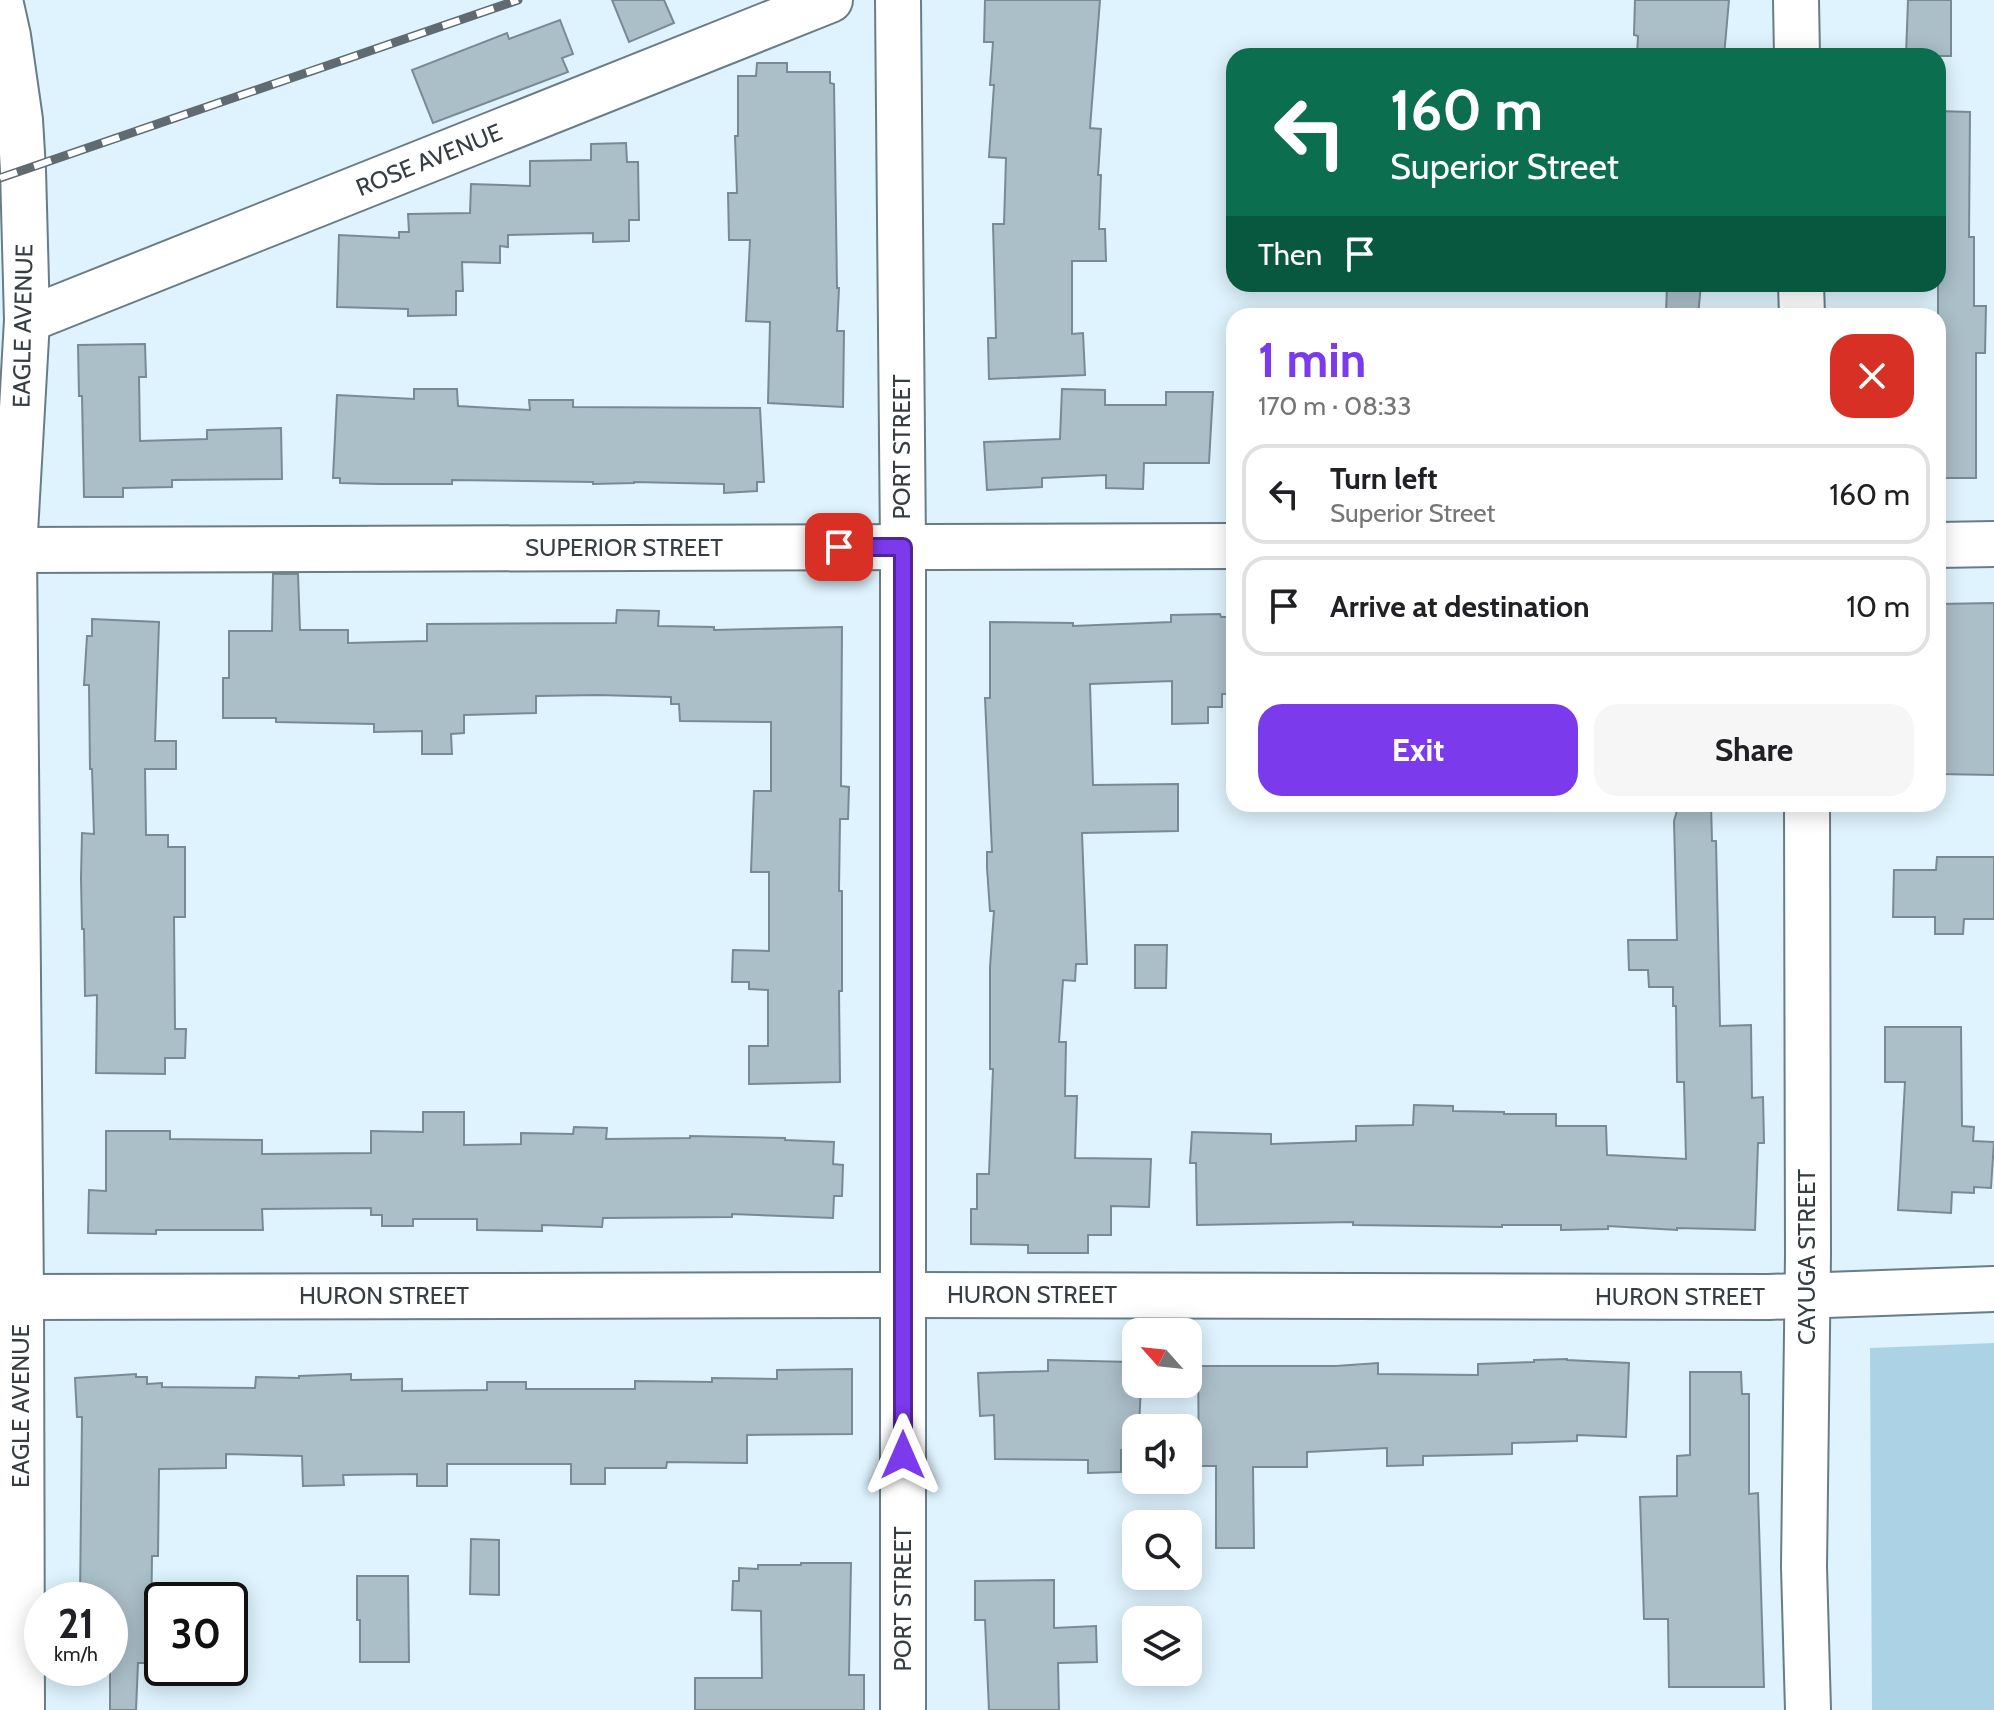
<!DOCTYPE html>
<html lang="en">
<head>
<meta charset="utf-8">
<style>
  body { margin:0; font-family:Cabin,sans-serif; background:#f6f6f6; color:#202124; height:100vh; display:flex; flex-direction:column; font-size:30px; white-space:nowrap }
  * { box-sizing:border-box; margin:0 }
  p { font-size:26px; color:#757577 }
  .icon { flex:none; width:44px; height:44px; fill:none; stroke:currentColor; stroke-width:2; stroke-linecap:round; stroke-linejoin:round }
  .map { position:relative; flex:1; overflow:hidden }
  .drawer { position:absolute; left:1226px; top:308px; width:720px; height:504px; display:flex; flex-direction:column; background:#fff; border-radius:24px; box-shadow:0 4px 20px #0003 }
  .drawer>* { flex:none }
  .banner { position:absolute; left:1226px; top:48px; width:720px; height:244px; border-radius:24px; box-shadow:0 4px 20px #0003; background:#0b6e4f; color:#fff; overflow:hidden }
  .needle { width:52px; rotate:297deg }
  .buttons { position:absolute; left:1122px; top:1318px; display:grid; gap:16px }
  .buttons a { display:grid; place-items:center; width:80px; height:80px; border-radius:16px; background:#fff; box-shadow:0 4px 20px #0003; font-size:40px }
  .speed { position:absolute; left:24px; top:1582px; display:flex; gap:16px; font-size:40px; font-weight:700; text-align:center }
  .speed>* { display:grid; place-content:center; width:104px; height:104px; border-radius:50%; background:#fff; box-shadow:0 4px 20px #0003; line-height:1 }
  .speed small { font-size:20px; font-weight:400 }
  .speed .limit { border:4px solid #111; border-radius:12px; background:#fff; color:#111 }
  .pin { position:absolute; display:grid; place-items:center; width:68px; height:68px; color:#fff; margin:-34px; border-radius:16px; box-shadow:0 4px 12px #0006 }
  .me { position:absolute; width:88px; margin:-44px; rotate:0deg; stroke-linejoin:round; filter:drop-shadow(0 0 6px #0008) }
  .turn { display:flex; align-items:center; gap:28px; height:168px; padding:0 32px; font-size:36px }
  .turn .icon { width:104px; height:104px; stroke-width:2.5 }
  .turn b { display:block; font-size:56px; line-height:68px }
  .then { display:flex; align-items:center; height:76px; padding:0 32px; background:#0003; gap:16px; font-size:30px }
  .round { display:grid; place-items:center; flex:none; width:84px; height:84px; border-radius:24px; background:#f6f6f6 }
  .headline { display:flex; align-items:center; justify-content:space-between; height:136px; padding:0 32px }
  h1 { font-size:48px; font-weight:700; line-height:60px; color:#7c3aed }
  .button { display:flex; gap:16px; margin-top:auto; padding:16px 32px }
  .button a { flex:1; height:92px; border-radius:24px; background:#7c3aed; color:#fff; font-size:32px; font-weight:700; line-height:92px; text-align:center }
  .button a+a { background:#f6f6f6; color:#202124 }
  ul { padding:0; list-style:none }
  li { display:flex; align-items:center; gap:24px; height:100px; margin:0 16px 12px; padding:0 16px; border:4px solid #e0e0e0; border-radius:24px }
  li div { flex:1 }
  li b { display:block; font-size:30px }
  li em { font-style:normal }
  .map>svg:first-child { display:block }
  .green { fill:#acd3e5 }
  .building { fill:#abbfc9; stroke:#788b94; stroke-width:2 }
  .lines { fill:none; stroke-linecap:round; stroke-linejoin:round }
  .minor-casing { stroke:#6a7c85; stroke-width:48 }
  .minor { stroke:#fff; stroke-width:44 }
  .rail-casing { stroke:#5f6b70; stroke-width:9 }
  .rail { stroke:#fff; stroke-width:6; stroke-dasharray:18; stroke-linecap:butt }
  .route-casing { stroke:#51269a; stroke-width:20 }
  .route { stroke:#7c3aed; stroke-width:14 }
  .labels { text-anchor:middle; stroke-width:7; stroke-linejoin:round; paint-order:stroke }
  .street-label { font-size:24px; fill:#363e42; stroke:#fff }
</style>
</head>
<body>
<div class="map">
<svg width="1994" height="1710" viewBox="0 0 1994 1710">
  <rect width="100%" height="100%" fill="#def3fd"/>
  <path class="green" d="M 1994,1343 L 1994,1710 L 1872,1710 L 1870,1348 Z"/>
  <g class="building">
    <path d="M 612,0 L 664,0 L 674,23 L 629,42 Z"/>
    <path d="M 985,0 L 1100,0 L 1090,128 L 1101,129 L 1098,175 L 1101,175 L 1099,229 L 1105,229 L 1106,261 L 1072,261 L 1072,334 L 1083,333 L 1085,375 L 989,379 L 988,338 L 996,338 L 993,224 L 1004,224 L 1006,158 L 989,157 L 994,85 L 990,85 L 993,42 L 984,42 Z"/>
    <path d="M 1635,0 L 1729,0 L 1724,56 L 1637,56 L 1638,36 L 1634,35 Z"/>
    <path d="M 1908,0 L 1951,0 L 1951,56 L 1906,56 Z"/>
    <path d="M 560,20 L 573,54 L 562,58 L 568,72 L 433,123 L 412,70 L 507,33 L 509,39 Z"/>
    <path d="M 757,63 L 787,63 L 787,72 L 830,72 L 830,83 L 834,84 L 837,288 L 839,288 L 837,331 L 844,331 L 843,407 L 768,403 L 770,322 L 746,321 L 750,240 L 729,240 L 728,193 L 737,193 L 735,136 L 738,136 L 738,76 L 756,76 Z"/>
    <path d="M 1938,111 L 1970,112 L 1969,237 L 1974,237 L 1974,306 L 1986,306 L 1985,353 L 1976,353 L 1976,478 L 1938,478 Z"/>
    <path d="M 626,143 L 627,162 L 638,162 L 639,220 L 629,220 L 629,241 L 593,242 L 593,233 L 508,235 L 508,247 L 500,246 L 500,263 L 462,262 L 463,291 L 456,291 L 456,315 L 408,316 L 408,309 L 337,307 L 339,235 L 399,238 L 399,232 L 409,232 L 408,214 L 470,213 L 471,184 L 530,186 L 530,161 L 591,160 L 591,144 Z"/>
    <path d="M 1667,284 L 1701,284 L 1698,316 L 1666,315 Z"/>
    <path d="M 145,344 L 146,377 L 139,377 L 140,441 L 207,439 L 207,430 L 281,428 L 282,479 L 172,480 L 172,487 L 123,488 L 123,497 L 84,497 L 82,396 L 79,396 L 78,345 Z"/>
    <path d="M 414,389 L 457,389 L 458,406 L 530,410 L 529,400 L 573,400 L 573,407 L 760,408 L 764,482 L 757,482 L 757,491 L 724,493 L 724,484 L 634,482 L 634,483 L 593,484 L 593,482 L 452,480 L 452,484 L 380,484 L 340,483 L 340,478 L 333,478 L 337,395 L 414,399 Z"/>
    <path d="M 1062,389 L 1105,390 L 1105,405 L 1166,405 L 1166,392 L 1213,392 L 1209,463 L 1144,463 L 1143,489 L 1106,488 L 1106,475 L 1042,478 L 1042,487 L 987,490 L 984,442 L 1060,439 Z"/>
    <path d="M 273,574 L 298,574 L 300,630 L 348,630 L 348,643 L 427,641 L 427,624 L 616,623 L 617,610 L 659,611 L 658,626 L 714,627 L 714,630 L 842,627 L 841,786 L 849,787 L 848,819 L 840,819 L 839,891 L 842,891 L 842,991 L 839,991 L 840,1082 L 749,1084 L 749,1046 L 768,1046 L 768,990 L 749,989 L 749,982 L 732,982 L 733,950 L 769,951 L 769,872 L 751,872 L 754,791 L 771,791 L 771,722 L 680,721 L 679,704 L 671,704 L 671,697 L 598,695 L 536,696 L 536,713 L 464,715 L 464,733 L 451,734 L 452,754 L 422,754 L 422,731 L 374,732 L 374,724 L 276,722 L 276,718 L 223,718 L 223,678 L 229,678 L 229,631 L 272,631 Z"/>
    <path d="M 1994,603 L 1994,775 L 1938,774 L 1938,604 Z"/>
    <path d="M 1220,614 L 1221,617 L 1234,617 L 1234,694 L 1222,694 L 1222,707 L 1208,707 L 1208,723 L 1172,724 L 1172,681 L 1090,684 L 1093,785 L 1178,784 L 1178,831 L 1082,833 L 1087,964 L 1076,964 L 1075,981 L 1063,980 L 1059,1042 L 1066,1042 L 1065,1096 L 1077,1096 L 1075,1158 L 1151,1159 L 1149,1207 L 1111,1206 L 1111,1235 L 1088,1235 L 1088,1253 L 1028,1253 L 1028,1245 L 971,1244 L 971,1209 L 977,1209 L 977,1174 L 989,1174 L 993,1069 L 990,1069 L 990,967 L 994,911 L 990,911 L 987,868 L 987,852 L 992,852 L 985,698 L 990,698 L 990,622 L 1073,623 L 1073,626 L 1171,622 L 1171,615 Z"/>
    <path d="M 92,619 L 159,622 L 155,741 L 176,741 L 176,769 L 145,769 L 146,835 L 168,835 L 168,847 L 185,847 L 185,917 L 174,917 L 175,1029 L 186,1029 L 185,1058 L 165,1058 L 165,1074 L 96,1073 L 97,995 L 85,996 L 84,929 L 82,929 L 81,878 L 82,833 L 94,834 L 92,769 L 90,769 L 89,685 L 84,685 L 87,636 L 92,636 Z"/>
    <path d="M 1679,804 L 1711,804 L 1712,841 L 1716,841 L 1720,1026 L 1751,1025 L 1752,1098 L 1763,1097 L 1764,1143 L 1758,1143 L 1755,1230 L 1677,1228 L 1677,1230 L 1608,1226 L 1608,1229 L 1561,1230 L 1561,1225 L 1502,1225 L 1502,1227 L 1353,1225 L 1353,1222 L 1197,1225 L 1196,1163 L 1190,1163 L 1192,1132 L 1271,1134 L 1271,1144 L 1356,1141 L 1356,1126 L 1413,1125 L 1414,1105 L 1453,1106 L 1453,1111 L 1504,1112 L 1504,1114 L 1556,1114 L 1556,1126 L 1606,1126 L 1607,1155 L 1686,1159 L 1684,1082 L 1677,1082 L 1676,1006 L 1673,1006 L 1673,987 L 1649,987 L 1648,970 L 1629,970 L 1628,940 L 1677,940 L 1674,821 Z"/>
    <path d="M 1937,857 L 1994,857 L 1994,919 L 1964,919 L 1963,934 L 1935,934 L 1935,917 L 1893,917 L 1894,870 L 1936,870 Z"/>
    <path d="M 1135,945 L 1167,945 L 1166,988 L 1135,988 Z"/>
    <path d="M 1885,1027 L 1961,1027 L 1962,1126 L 1974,1127 L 1973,1141 L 1994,1142 L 1991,1188 L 1974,1187 L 1974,1193 L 1952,1192 L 1951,1213 L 1898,1210 L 1905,1082 L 1885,1082 Z"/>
    <path d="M 423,1112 L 464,1112 L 464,1145 L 521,1144 L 521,1133 L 573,1134 L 574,1127 L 607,1128 L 606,1139 L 690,1138 L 690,1136 L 785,1138 L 785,1140 L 834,1142 L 833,1164 L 843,1165 L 842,1196 L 834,1196 L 833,1218 L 732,1214 L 732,1217 L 603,1218 L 602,1227 L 542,1225 L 542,1231 L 477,1230 L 477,1219 L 413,1219 L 413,1226 L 382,1226 L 382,1215 L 371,1215 L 371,1208 L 262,1209 L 263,1230 L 156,1230 L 156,1234 L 88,1233 L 89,1190 L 106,1191 L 106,1131 L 170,1131 L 170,1139 L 262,1140 L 262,1154 L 371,1153 L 371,1131 L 423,1132 Z"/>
    <path d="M 1567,1359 L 1567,1360 L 1629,1363 L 1626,1437 L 1577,1435 L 1577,1441 L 1512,1443 L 1512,1454 L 1423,1456 L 1423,1465 L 1387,1466 L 1387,1448 L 1307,1452 L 1307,1467 L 1253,1467 L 1254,1548 L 1216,1548 L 1216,1466 L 1199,1466 L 1198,1366 L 1336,1366 L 1378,1363 L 1378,1374 L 1478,1375 L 1478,1364 L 1534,1362 L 1534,1360 Z"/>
    <path d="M 1048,1360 L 1131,1362 L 1136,1368 L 1136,1384 L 1141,1384 L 1139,1428 L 1136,1428 L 1136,1450 L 1121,1450 L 1121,1472 L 1088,1473 L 1088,1460 L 995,1459 L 994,1415 L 980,1416 L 978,1373 L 1048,1371 Z"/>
    <path d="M 852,1369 L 852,1434 L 747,1435 L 747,1463 L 667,1462 L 666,1468 L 605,1468 L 605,1484 L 571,1484 L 571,1464 L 447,1464 L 447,1486 L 417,1486 L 417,1474 L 343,1475 L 344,1485 L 303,1486 L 302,1456 L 226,1454 L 226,1468 L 159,1469 L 158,1556 L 152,1556 L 151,1633 L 158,1633 L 157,1663 L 138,1663 L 136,1710 L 110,1710 L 110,1600 L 80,1600 L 82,1417 L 77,1417 L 75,1378 L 136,1374 L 136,1377 L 147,1377 L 147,1384 L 162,1383 L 162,1387 L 255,1388 L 256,1377 L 299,1378 L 299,1376 L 351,1374 L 351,1380 L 402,1379 L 402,1391 L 487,1390 L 487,1382 L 526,1382 L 526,1389 L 635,1389 L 635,1381 L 712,1382 L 712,1378 L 777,1379 L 777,1370 Z"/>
    <path d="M 1690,1372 L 1741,1372 L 1742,1394 L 1749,1394 L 1749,1494 L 1758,1493 L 1764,1687 L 1669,1687 L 1668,1619 L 1644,1619 L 1640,1497 L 1677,1496 L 1677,1456 L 1690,1455 Z"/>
    <path d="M 471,1539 L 499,1540 L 499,1595 L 470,1594 Z"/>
    <path d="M 801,1563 L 851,1563 L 849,1675 L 864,1675 L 864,1710 L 695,1710 L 695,1678 L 762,1678 L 761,1611 L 732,1610 L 733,1581 L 739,1581 L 739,1568 L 758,1569 L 758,1565 L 801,1565 Z"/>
    <path d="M 357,1576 L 408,1576 L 409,1662 L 360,1662 L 360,1620 L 357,1620 Z"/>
    <path d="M 1054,1580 L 1054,1628 L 1096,1626 L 1097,1662 L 1058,1663 L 1059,1710 L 989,1710 L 985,1620 L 975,1620 L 975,1581 Z"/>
  </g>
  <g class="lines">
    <defs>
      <g id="minor">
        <path d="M 0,0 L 8,36 L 20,120 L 23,170 L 27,320 L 14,550 L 21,1297 L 22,1710"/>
        <path d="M 898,0 L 903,547 L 903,1710"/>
        <path d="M 1796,0 L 1797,56"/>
        <path d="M 1801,284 L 1802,316"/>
        <path d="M 27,320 L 830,0"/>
        <path d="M 1938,545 L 1994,544"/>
        <path d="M 14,550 L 1234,546"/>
        <path d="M 1807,804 L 1808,1254 L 1804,1567 L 1808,1710"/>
        <path d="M 21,1297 L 902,1295 L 1769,1297 L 1994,1289"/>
      </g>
    </defs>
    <use href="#minor" class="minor-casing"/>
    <use href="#minor" class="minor"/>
    <defs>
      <path id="rail" d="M 0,178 L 518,0"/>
    </defs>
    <use href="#rail" class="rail-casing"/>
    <use href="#rail" class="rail"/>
  </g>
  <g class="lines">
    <defs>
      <path id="route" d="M 839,547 L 903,547 L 903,1455"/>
    </defs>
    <use href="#route" class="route-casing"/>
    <use href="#route" class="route"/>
  </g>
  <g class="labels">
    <g class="street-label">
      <text transform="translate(429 160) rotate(-22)" y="8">ROSE AVENUE</text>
      <text transform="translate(23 326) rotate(-89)" y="8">EAGLE AVENUE</text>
      <text transform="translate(902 447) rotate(-90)" y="8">PORT STREET</text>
      <text x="624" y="556">SUPERIOR STREET</text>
      <text transform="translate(1807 1257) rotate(-90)" y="8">CAYUGA STREET</text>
      <text x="1032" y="1303">HURON STREET</text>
      <text x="384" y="1304">HURON STREET</text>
      <text x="1680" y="1305">HURON STREET</text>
      <text transform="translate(21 1406) rotate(-90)" y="8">EAGLE AVENUE</text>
      <text transform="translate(903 1599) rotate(-90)" y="8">PORT STREET</text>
    </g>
  </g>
</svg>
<div class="buttons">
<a><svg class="needle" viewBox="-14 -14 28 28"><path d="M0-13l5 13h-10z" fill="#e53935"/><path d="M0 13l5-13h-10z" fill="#757577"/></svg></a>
<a><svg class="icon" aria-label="sound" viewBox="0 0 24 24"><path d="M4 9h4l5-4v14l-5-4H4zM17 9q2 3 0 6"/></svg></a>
<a><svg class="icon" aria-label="search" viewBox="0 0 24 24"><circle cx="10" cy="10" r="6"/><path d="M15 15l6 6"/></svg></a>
<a><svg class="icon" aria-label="layers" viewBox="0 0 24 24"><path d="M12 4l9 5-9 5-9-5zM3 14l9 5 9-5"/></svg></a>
</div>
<div class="speed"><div>21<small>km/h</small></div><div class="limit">30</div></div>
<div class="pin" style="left:839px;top:547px;background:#d93025"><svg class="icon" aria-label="arrive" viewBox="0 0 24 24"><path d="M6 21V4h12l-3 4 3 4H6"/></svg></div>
<svg class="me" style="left:903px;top:1455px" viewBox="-20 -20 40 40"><path d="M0-17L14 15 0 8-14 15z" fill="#7c3aed" stroke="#fff" stroke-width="4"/></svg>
<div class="banner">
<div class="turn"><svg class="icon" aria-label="left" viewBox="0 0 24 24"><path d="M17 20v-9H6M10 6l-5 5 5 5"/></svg><div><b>160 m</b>Superior Street</div></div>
<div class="then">Then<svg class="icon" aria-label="arrive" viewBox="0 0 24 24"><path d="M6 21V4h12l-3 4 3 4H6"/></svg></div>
</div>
<section class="drawer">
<div class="headline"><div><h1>1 min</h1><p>170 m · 08:33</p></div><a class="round" style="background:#d93025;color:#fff"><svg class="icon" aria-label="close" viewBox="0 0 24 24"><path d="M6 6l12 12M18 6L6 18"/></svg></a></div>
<ul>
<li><svg class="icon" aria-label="left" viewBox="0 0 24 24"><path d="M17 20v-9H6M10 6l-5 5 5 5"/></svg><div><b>Turn left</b><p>Superior Street</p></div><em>160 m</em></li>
<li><svg class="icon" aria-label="arrive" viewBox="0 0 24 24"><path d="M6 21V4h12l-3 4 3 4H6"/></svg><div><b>Arrive at destination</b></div><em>10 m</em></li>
</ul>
<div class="button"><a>Exit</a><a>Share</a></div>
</section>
</div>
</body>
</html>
